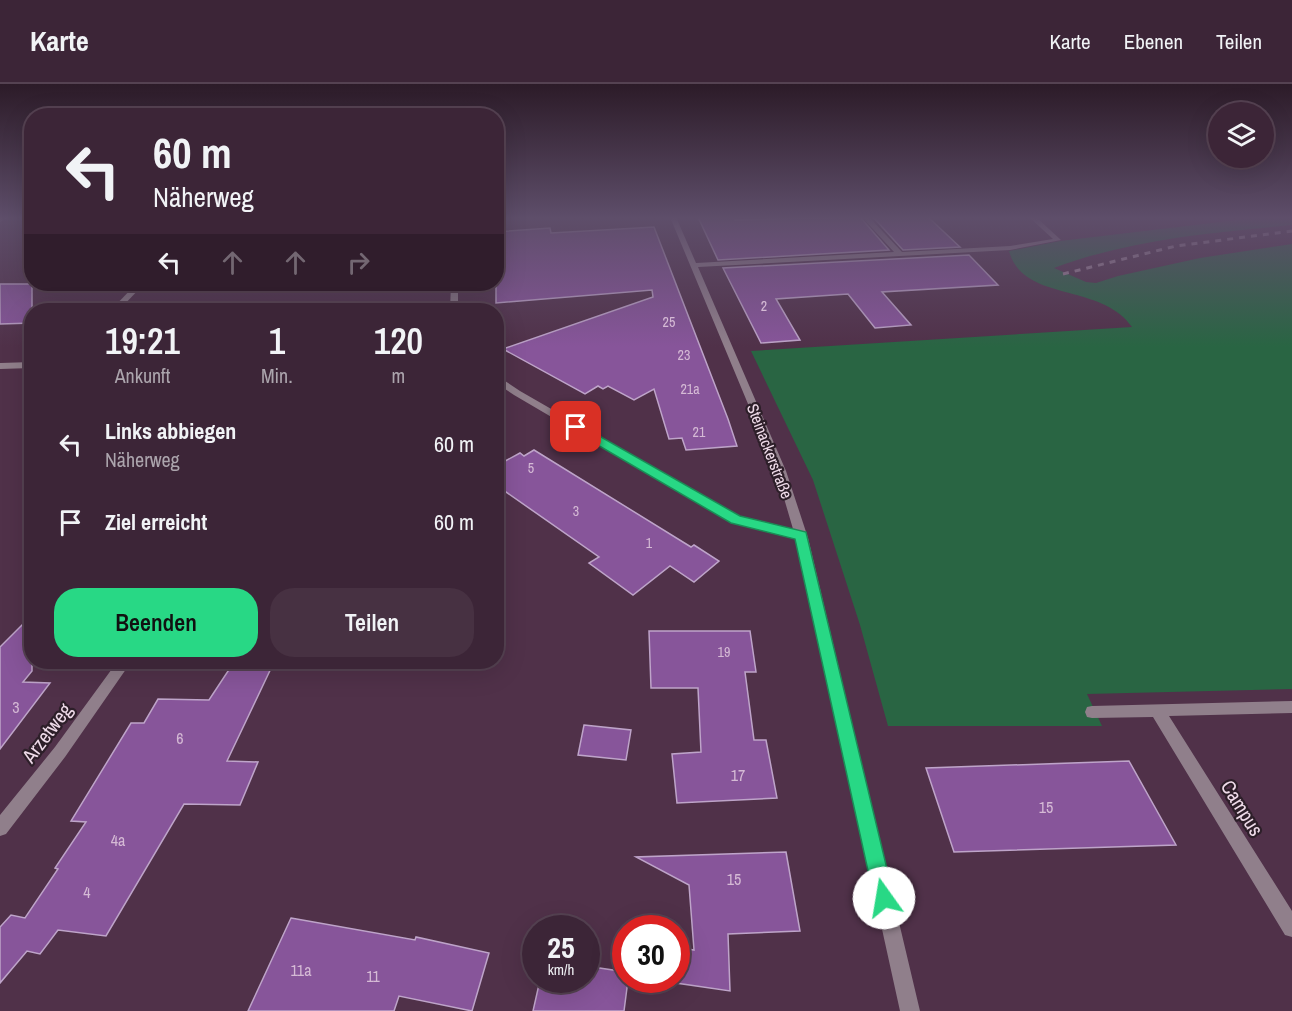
<!DOCTYPE html>
<html lang="de">
<head>
<meta charset="utf-8">
<style>
  body { margin:0; font-family:"Archivo Narrow",sans-serif; background:#473142; color:#f1f3f6; height:100vh; display:flex; flex-direction:column; font-size:22px; white-space:nowrap }
  * { box-sizing:border-box; margin:0 }
  p { font-size:20px; color:#aca5ad }
  .icon { flex:none; width:33px; height:33px; fill:none; stroke:currentColor; stroke-width:2; stroke-linecap:round; stroke-linejoin:round }
  .map { position:relative; flex:1; overflow:hidden }
  .panel { position:absolute; left:24px; top:219px; width:480px; height:366px; display:flex; flex-direction:column; background:#3c2537; border-radius:24px; box-shadow:0 6px 24px #0002,0 0 0 2px #554252 }
  .panel>* { flex:none }
  .hud { position:absolute; left:24px; top:24px; width:480px; height:183px; border-radius:24px; box-shadow:0 6px 24px #0002,0 0 0 2px #554252; background:#3c2537; color:#f1f3f6; overflow:hidden }
  .controls { position:absolute; left:1208px; top:18px; display:grid; gap:12px }
  .controls a { display:grid; place-items:center; width:66px; height:66px; border-radius:50%; background:#3c2537; box-shadow:0 6px 24px #0002,0 0 0 2px #554252; font-size:30px }
  .speed { position:absolute; left:522px; top:831px; display:flex; gap:12px; font-size:30px; font-weight:700; text-align:center }
  .speed>* { display:grid; place-content:center; width:78px; height:78px; border-radius:50%; background:#3c2537; box-shadow:0 6px 24px #0002,0 0 0 2px #554252; line-height:1 }
  .speed small { font-size:15px; font-weight:400 }
  .speed .limit { border:9px solid #d22; background:#fff; color:#111 }
  .pin { position:absolute; display:grid; place-items:center; width:51px; height:51px; color:#fff; margin:-26px; border-radius:12px; box-shadow:0 3px 9px #0006 }
  .me { position:absolute; width:66px; margin:-33px; rotate:347deg; stroke-linejoin:round; filter:drop-shadow(0 0 4px #0008) }
  .turn { display:flex; align-items:center; gap:21px; height:126px; padding:0 30px; font-size:27px }
  .turn .icon { width:78px; height:78px; stroke-width:2.5 }
  .turn b { display:block; font-size:42px; line-height:51px }
  .lanes { display:flex; align-items:center; height:57px; padding:0 30px; background:#0003; justify-content:center; gap:30px; direction:ltr }
  .lanes .off { opacity:.35 }
  .eta { display:flex; justify-content:space-evenly; align-items:center; height:102px; text-align:center }
  .eta b { font-size:36px; font-weight:600; line-height:42px }
  .button { display:flex; gap:12px; margin-top:auto; padding:12px 30px }
  .button a { flex:1; height:69px; border-radius:24px; background:#28d885; color:#111; font-size:24px; font-weight:600; line-height:69px; text-align:center }
  .button a+a { background:#473142; color:#f1f3f6 }
  ul { padding:0; list-style:none }
  li { display:flex; align-items:center; gap:18px; height:78px; padding:0 30px }
  li div { flex:1 }
  li b { display:block; font-size:22px }
  li em { font-style:normal }
  header { display:flex; align-items:center; gap:36px; box-sizing:border-box; height:84px; padding:0 30px; background:#3c2537; border-bottom:2px solid #554252 }
  header strong { font-size:28px }
  nav { display:flex; gap:33px; margin-inline-start:auto; font-size:21px }
  .map>svg:first-child { display:block }
  .green { fill:#296543 }
  .building { fill:#87559a; stroke:#bea4c9; stroke-width:1.5 }
  .lines { fill:none; stroke-linecap:round; stroke-linejoin:round }
  .minor { fill:#907f8b; fill-rule:evenodd }
  .rail { stroke:#a1889b; stroke-width:3; stroke-dasharray:6 6; stroke-linecap:butt }
  .route { fill:#28d885; stroke:#1a8c56; stroke-width:1.5 }
  .labels { text-anchor:middle; stroke-width:4.5; stroke-linejoin:round; paint-order:stroke }
  .number-label { font-size:14px; fill:#d5bad5 }
  .street-label { font-size:16px; fill:#efdbe9; stroke:#2d1f29 }
  .near-number-label { font-size:16px; fill:#d5bad5 }
  .near-street-label { font-size:20px; fill:#efdbe9; stroke:#2d1f29 }
</style>
</head>
<body>
<header>
<strong>Karte</strong>
<nav><a>Karte</a><a>Ebenen</a><a>Teilen</a></nav>
</header>
<div class="map">
<svg width="1292" height="927" viewBox="0 0 1292 927">
  <rect width="100%" height="100%" fill="#503149"/>
  <path class="green" d="M 1262,133 L 1289,133 L 1292,135 L 1292,141 C 1211,149 1131,155 1054,184 L 1086,198 L 1096,199 L 1118,192 L 1200,174 L 1292,160 L 1292,605 L 1087,610 L 1102,642 L 888,642 L 860,541 L 813,396 L 751,267 L 1132,243 C 1101,198 1023,219 1009,167 L 1060,157 Z"/>
  <g class="building">
    <path d="M 698,133 L 734,133 L 735,136 L 860,133 L 889,166 L 718,176 Z"/>
    <path d="M 873,133 L 928,133 L 960,163 L 903,166 Z"/>
    <path d="M 654,143 L 728,335 L 737,362 L 686,366 L 682,354 L 669,355 L 654,305 L 634,316 L 608,302 L 603,305 L 598,302 L 585,310 L 503,265 L 653,213 L 652,206 L 496,219 L 496,148 L 550,144 L 551,149 Z"/>
    <path d="M 969,171 L 998,201 L 882,208 L 911,241 L 875,244 L 848,210 L 776,215 L 800,256 L 761,259 L 723,184 Z"/>
    <path d="M 0,200 L 32,200 L 32,239 L 0,240 Z"/>
    <path d="M 534,366 L 691,463 L 694,461 L 719,477 L 694,498 L 670,482 L 633,511 L 589,479 L 599,473 L 496,401 L 496,382 L 520,369 L 524,372 Z"/>
    <path d="M 32,531 L 32,587 L 23,598 L 50,599 L 0,665 L 0,563 Z"/>
    <path d="M 649,547 L 750,547 L 756,588 L 745,588 L 754,656 L 766,656 L 777,714 L 677,719 L 672,670 L 701,668 L 698,604 L 651,604 Z"/>
    <path d="M 234,578 L 274,578 L 227,677 L 258,678 L 240,721 L 184,720 L 106,852 L 58,846 L 40,870 L 27,867 L 0,899 L 0,843 L 11,831 L 25,834 L 58,785 L 55,784 L 86,738 L 71,737 L 131,639 L 144,639 L 158,615 L 209,616 Z"/>
    <path d="M 584,641 L 631,646 L 626,676 L 578,671 Z"/>
    <path d="M 1129,677 L 1176,761 L 954,768 L 926,684 Z"/>
    <path d="M 786,768 L 800,847 L 728,850 L 730,907 L 676,899 L 676,863 L 694,866 L 689,801 L 636,773 Z"/>
    <path d="M 291,834 L 415,856 L 416,853 L 489,869 L 472,927 L 399,912 L 394,927 L 248,927 Z"/>
    <path d="M 586,882 L 626,888 L 626,896 L 628,896 L 624,927 L 533,927 L 540,896 L 586,896 Z"/>
  </g>
  <g class="lines">
    <g class="minor">
      <path d="M 0,133 L 9,133 L 0,138 Z"/>
      <path d="M 670,133 L 676,133 L 696,179 L 894,168 L 862,133 L 869,133 L 902,168 L 1010,162 L 1053,155 L 1029,133 L 1036,133 L 1061,156 L 1010,166 L 698,183 L 786,387 L 808,454 L 920,927 L 900,927 L 796,454 L 732,439 L 514,311 L 496,299 L 496,291 L 520,307 L 739,433 L 793,445 L 776,387 Z"/>
      <path d="M 136,200 L 144,200 L 119,226 L 111,226 Z"/>
      <path d="M 451,200 L 458,200 L 458,226 L 450,226 Z"/>
      <path d="M 32,278 L 32,284 L 0,285 L 0,279 Z"/>
      <path d="M 117,578 L 131,578 L 65,673 L 6,750 L 0,752 L 0,731 L 55,663 Z"/>
      <path d="M 1292,617 L 1292,629 L 1169,632 L 1292,827 L 1292,853 L 1285,851 L 1153,633 L 1092,634 L 1087,633 L 1085,628 L 1087,623 L 1092,622 Z"/>
    </g>
    <path class="rail" d="M 1063,190 L 1176,162 L 1292,147"/>
  </g>
  <linearGradient id="sky" x2="0" y2="1"><stop stop-color="#2c1b28"/><stop offset="0.51" stop-color="#5e4e6a"/><stop offset="1" stop-color="#5e4e6a" stop-opacity="0"/></linearGradient>
  <rect width="1292" height="263" fill="url(#sky)"/>
  <path class="route" d="M 572,341 L 580,341 L 740,432 L 806,448 L 894,814 L 891,822 L 884,825 L 877,822 L 874,814 L 795,455 L 731,439 L 572,346 Z"/>
  <g class="labels">
    <g class="number-label">
      <text x="764" y="227">2</text>
      <text x="669" y="243">25</text>
      <text x="684" y="276">23</text>
      <text x="690" y="310">21a</text>
      <text x="699" y="353">21</text>
      <text x="531" y="389">5</text>
      <text x="576" y="432">3</text>
      <text x="649" y="464">1</text>
      <text x="724" y="573">19</text>
    </g>
    <g class="street-label">
      <text transform="translate(770 367) rotate(69)" y="6">Steinackerstraße</text>
    </g>
    <g class="near-number-label">
      <text x="16" y="629">3</text>
      <text x="180" y="660">6</text>
      <text x="738" y="697">17</text>
      <text x="1046" y="729">15</text>
      <text x="118" y="762">4a</text>
      <text x="734" y="801">15</text>
      <text x="87" y="814">4</text>
      <text x="301" y="892">11a</text>
      <text x="373" y="898">11</text>
    </g>
    <g class="near-street-label">
      <text transform="translate(47 649) rotate(-53)" y="7">Arzetweg</text>
      <text transform="translate(1242 724) rotate(58)" y="7">Campus</text>
    </g>
  </g>
</svg>
<div class="controls">
<a><svg class="icon" aria-label="layers" viewBox="0 0 24 24"><path d="M12 4l9 5-9 5-9-5zM3 14l9 5 9-5"/></svg></a>
</div>
<div class="speed"><div>25<small>km/h</small></div><div class="limit">30</div></div>
<div class="pin" style="left:576px;top:343px;background:#d93025"><svg class="icon" aria-label="arrive" viewBox="0 0 24 24"><path d="M6 21V4h12l-3 4 3 4H6"/></svg></div>
<svg class="me" style="left:884px;top:814px" viewBox="-20 -20 40 40"><circle r="19" fill="#fff"/><path d="M0-13L10 11 0 6-10 11z" fill="#28d885"/></svg>
<div class="hud">
<div class="turn"><svg class="icon" aria-label="left" viewBox="0 0 24 24"><path d="M17 20v-9H6M10 6l-5 5 5 5"/></svg><div><b>60 m</b>Näherweg</div></div>
<div class="lanes"><svg class="icon" aria-label="left" viewBox="0 0 24 24"><path d="M17 20v-9H6M10 6l-5 5 5 5"/></svg><svg class="icon off" aria-label="ahead" viewBox="0 0 24 24"><path d="M12 20V5M6 11l6-6 6 6"/></svg><svg class="icon off" aria-label="ahead" viewBox="0 0 24 24"><path d="M12 20V5M6 11l6-6 6 6"/></svg><svg class="icon off" aria-label="right" viewBox="0 0 24 24"><path d="M7 20v-9h11M14 6l5 5-5 5"/></svg></div>
</div>
<section class="panel">
<div class="eta">
<div><b>19:21</b><p>Ankunft</p></div>
<div><b>1</b><p>Min.</p></div>
<div><b>120</b><p>m</p></div>
</div>
<ul>
<li><svg class="icon" aria-label="left" viewBox="0 0 24 24"><path d="M17 20v-9H6M10 6l-5 5 5 5"/></svg><div><b>Links abbiegen</b><p>Näherweg</p></div><em>60 m</em></li>
<li><svg class="icon" aria-label="arrive" viewBox="0 0 24 24"><path d="M6 21V4h12l-3 4 3 4H6"/></svg><div><b>Ziel erreicht</b></div><em>60 m</em></li>
</ul>
<div class="button"><a>Beenden</a><a>Teilen</a></div>
</section>
</div>
</body>
</html>
